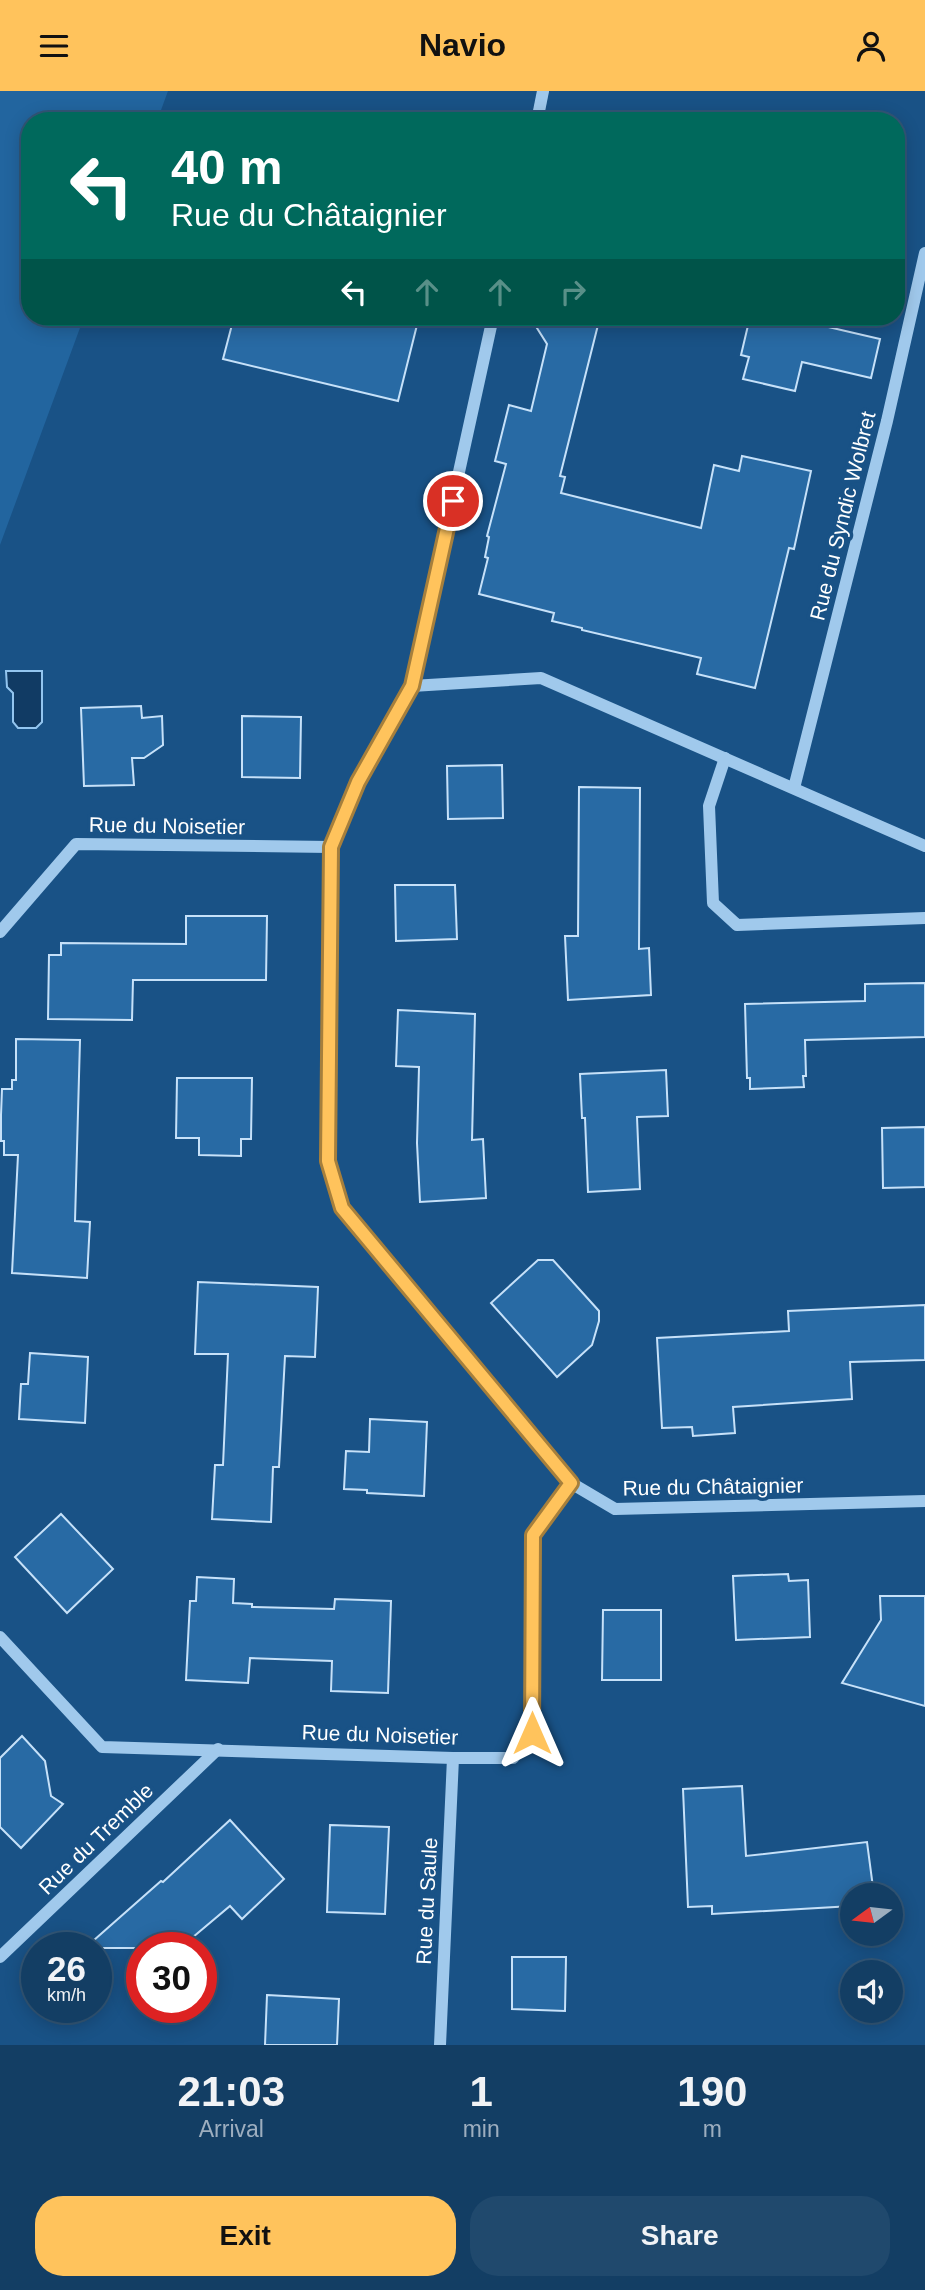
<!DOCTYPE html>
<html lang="en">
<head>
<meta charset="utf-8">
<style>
  body { margin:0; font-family:Arial,sans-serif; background:#20496d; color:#f1f3f6; height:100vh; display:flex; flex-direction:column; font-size:26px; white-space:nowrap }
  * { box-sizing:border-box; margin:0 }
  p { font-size:23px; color:#9daebf }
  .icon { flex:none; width:38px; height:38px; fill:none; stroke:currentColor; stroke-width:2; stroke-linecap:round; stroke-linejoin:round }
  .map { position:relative; height:1954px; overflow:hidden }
  .panel { display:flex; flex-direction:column; background:#133e64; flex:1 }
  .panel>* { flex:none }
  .hud { position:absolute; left:21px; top:21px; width:884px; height:214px; border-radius:28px; box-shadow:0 4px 18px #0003,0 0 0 2px #325778; background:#00695c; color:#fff; overflow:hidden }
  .needle { width:46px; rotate:255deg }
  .controls { position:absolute; left:840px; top:1792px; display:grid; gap:14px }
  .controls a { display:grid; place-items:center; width:63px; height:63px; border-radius:50%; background:#133e64; box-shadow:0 4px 18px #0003,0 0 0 2px #325778; font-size:35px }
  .speed { position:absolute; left:21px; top:1841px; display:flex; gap:14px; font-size:35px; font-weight:700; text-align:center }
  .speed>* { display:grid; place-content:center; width:91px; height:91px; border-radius:50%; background:#133e64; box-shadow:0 4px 18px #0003,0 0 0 2px #325778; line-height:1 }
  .speed small { font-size:18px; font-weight:400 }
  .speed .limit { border:10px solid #d22; background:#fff; color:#111 }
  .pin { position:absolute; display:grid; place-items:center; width:60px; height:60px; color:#fff; margin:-30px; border:4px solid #fff; border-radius:50%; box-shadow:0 2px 7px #0007 }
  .me { position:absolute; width:77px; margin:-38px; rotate:0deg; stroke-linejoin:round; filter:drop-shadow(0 0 5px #0008) }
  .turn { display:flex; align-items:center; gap:24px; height:147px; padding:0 35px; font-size:32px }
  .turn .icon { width:91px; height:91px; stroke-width:2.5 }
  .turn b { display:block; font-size:49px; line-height:60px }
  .lanes { display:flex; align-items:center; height:66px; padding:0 35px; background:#0003; justify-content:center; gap:35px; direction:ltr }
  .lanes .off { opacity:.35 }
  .eta { display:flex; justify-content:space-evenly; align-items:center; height:119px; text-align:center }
  .eta b { font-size:42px; font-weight:800; line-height:49px }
  .cta { display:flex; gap:14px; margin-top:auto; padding:14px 35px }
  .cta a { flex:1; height:80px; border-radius:28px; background:#ffc35c; color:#111; font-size:28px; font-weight:800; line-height:80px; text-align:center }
  .cta a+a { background:#20496d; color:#f1f3f6 }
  header { display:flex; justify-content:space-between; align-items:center; height:91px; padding:0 35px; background:#ffc35c; color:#111; font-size:32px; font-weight:800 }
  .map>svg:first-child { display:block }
  .green { fill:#22659f }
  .water { fill:#113b64; stroke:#93c5ef; stroke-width:2 }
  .building { fill:#286aa4; stroke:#c6e1f9; stroke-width:2 }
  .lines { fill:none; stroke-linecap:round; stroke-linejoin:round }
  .minor { stroke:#a0c9ec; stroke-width:12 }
  .route-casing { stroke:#a67f3c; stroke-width:18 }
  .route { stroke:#ffc35c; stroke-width:12 }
  .labels { text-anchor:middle; stroke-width:7; stroke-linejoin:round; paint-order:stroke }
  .street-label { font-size:21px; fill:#fff; stroke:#195286 }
</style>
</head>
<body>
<header><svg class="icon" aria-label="menu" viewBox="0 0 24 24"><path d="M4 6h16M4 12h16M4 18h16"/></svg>Navio<svg class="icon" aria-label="person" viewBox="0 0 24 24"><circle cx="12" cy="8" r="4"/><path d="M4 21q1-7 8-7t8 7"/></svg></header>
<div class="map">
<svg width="925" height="1954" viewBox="0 0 925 1954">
  <rect width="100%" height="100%" fill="#195286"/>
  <path class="green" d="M 0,0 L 168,0 L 157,30 L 30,30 L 30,226 L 84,226 L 0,454 Z"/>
  <path class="water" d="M 6,580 L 42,580 L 42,631 L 36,637 L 18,637 L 13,631 L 13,602 L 7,596 Z"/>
  <g class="building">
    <path d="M 234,226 L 419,226 L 398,310 L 223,268 Z"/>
    <path d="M 530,226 L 600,226 L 560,385 L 565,386 L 561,402 L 701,437 L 714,374 L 739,380 L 742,365 L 811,380 L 794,458 L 789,457 L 755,597 L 697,583 L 701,567 L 582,539 L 582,537 L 552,530 L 554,522 L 479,503 L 488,467 L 485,466 L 489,446 L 487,445 L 506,373 L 495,370 L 509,314 L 531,320 L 547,253 Z"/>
    <path d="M 750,226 L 812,226 L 811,232 L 880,248 L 871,287 L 802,271 L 795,300 L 743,288 L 749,266 L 741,264 Z"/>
    <path d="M 141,615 L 142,627 L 162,625 L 163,654 L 144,667 L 132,667 L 134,694 L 84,695 L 81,617 Z"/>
    <path d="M 242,625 L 301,626 L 300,687 L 242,686 Z"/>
    <path d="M 502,674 L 503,727 L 448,728 L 447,675 Z"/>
    <path d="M 579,696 L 640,697 L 639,858 L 649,857 L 651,904 L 568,909 L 565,845 L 578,845 Z"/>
    <path d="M 395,794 L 455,794 L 457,848 L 396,850 Z"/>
    <path d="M 186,825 L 267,825 L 266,889 L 133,889 L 132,929 L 48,928 L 49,864 L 61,864 L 61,852 L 186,853 Z"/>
    <path d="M 925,892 L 925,946 L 805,949 L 806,985 L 803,985 L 804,996 L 750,998 L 750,987 L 747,987 L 745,913 L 865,910 L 865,893 Z"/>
    <path d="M 398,919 L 475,923 L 472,1049 L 483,1048 L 486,1107 L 420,1111 L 417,1052 L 419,976 L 396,975 Z"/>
    <path d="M 16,948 L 80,949 L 75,1130 L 90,1131 L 87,1187 L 12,1182 L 18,1064 L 4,1064 L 4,1050 L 1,1050 L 1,1024 L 2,998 L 12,998 L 12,989 L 16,989 Z"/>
    <path d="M 666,979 L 668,1025 L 637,1026 L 640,1098 L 588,1101 L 585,1027 L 582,1027 L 580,983 Z"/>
    <path d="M 177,987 L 252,987 L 251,1048 L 241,1048 L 241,1065 L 199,1064 L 199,1047 L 176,1047 Z"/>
    <path d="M 925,1036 L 925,1096 L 883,1097 L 882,1037 Z"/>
    <path d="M 538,1169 L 553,1169 L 599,1220 L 599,1230 L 592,1254 L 557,1286 L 491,1212 Z"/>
    <path d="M 198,1191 L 318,1196 L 315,1266 L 285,1265 L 279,1376 L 273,1376 L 271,1431 L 212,1428 L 215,1374 L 223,1374 L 228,1263 L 195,1263 Z"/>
    <path d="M 925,1214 L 925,1269 L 850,1271 L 852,1308 L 733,1316 L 735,1342 L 693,1345 L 692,1336 L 662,1337 L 657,1247 L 789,1240 L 788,1220 Z"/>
    <path d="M 30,1262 L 88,1266 L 85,1332 L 19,1328 L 21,1293 L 28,1293 Z"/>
    <path d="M 370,1328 L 427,1331 L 424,1405 L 367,1402 L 367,1399 L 344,1398 L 346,1360 L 369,1361 Z"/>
    <path d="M 61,1423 L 113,1478 L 67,1522 L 15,1466 Z"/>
    <path d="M 788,1483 L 789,1490 L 808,1489 L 810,1546 L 736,1549 L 733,1485 Z"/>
    <path d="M 197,1486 L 234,1488 L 233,1512 L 252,1513 L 252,1516 L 334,1518 L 335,1508 L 391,1510 L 388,1602 L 331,1600 L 332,1570 L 250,1567 L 248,1592 L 186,1589 L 190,1510 L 196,1510 Z"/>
    <path d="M 880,1505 L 925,1505 L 925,1615 L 842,1592 L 881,1529 Z"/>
    <path d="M 603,1519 L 661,1519 L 661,1589 L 602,1589 Z"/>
    <path d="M 22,1645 L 45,1670 L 51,1705 L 63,1713 L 21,1757 L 0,1736 L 0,1667 Z"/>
    <path d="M 742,1695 L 746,1765 L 867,1751 L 874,1804 L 852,1804 L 852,1815 L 712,1823 L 712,1815 L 688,1816 L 683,1698 Z"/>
    <path d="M 230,1729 L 284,1788 L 242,1828 L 230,1815 L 180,1857 L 85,1857 L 161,1790 L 163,1791 Z"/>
    <path d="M 330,1734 L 389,1736 L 385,1823 L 327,1821 Z"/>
    <path d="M 512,1866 L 566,1866 L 565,1920 L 512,1918 Z"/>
    <path d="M 267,1904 L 339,1908 L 337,1954 L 265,1954 Z"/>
  </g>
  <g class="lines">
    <g class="minor">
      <path d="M 537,30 L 543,0"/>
      <path d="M 493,226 L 412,595 L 358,691 L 331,756 L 328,1070 L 342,1117 L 571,1392 L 615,1418 L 925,1410"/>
      <path d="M 412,595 L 541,587 L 925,755"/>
      <path d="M 725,667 L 709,715 L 713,812 L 737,834 L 925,827"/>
      <path d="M 794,697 L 887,330 L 925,162"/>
      <path d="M 0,841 L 76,753 L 331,756"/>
      <path d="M 0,1546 L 102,1656 L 453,1667 L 513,1667 L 532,1642 L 533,1444 L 571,1392"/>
      <path d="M 0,1866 L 218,1658"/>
      <path d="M 440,1954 L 453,1667"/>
    </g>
  </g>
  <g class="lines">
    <defs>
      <path id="route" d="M 453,410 L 412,595 L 358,691 L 331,756 L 328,1070 L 342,1117 L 571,1392 L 533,1444 L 532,1642"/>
    </defs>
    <use href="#route" class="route-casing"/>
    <use href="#route" class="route"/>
  </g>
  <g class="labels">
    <g class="street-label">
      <text transform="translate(843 425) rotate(-76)" y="7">Rue du Syndic Wolbret</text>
      <text transform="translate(167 735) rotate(1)" y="7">Rue du Noisetier</text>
      <text transform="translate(713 1396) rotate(-1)" y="7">Rue du Châtaignier</text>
      <text transform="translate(380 1644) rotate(2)" y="7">Rue du Noisetier</text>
      <text transform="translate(96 1748) rotate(-44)" y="7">Rue du Tremble</text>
      <text transform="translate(427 1810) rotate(-87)" y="7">Rue du Saule</text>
    </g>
  </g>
</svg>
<div class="controls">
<a><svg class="needle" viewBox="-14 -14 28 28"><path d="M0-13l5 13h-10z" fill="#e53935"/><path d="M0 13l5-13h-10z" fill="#9daebf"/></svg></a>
<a><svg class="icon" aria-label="sound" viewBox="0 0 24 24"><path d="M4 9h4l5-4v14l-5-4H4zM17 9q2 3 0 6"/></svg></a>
</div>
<div class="speed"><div>26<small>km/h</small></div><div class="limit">30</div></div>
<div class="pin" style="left:453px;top:410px;background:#d93025"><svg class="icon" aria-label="arrive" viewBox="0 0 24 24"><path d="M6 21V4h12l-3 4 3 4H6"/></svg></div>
<svg class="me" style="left:532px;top:1642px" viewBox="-20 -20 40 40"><path d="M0-17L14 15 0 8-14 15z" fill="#ffc35c" stroke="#fff" stroke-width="4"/></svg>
<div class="hud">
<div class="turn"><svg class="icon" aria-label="left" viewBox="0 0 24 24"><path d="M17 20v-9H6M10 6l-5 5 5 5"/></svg><div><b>40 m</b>Rue du Châtaignier</div></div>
<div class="lanes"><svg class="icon" aria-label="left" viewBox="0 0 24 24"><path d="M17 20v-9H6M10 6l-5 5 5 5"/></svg><svg class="icon off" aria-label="ahead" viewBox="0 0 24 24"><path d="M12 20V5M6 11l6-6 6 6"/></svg><svg class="icon off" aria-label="ahead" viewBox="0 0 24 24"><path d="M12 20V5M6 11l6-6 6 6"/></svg><svg class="icon off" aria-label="right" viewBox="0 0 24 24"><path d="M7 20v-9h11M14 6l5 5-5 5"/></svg></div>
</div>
</div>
<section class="panel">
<div class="eta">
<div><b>21:03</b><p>Arrival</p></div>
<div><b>1</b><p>min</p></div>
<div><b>190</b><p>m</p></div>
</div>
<div class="cta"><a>Exit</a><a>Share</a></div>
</section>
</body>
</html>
